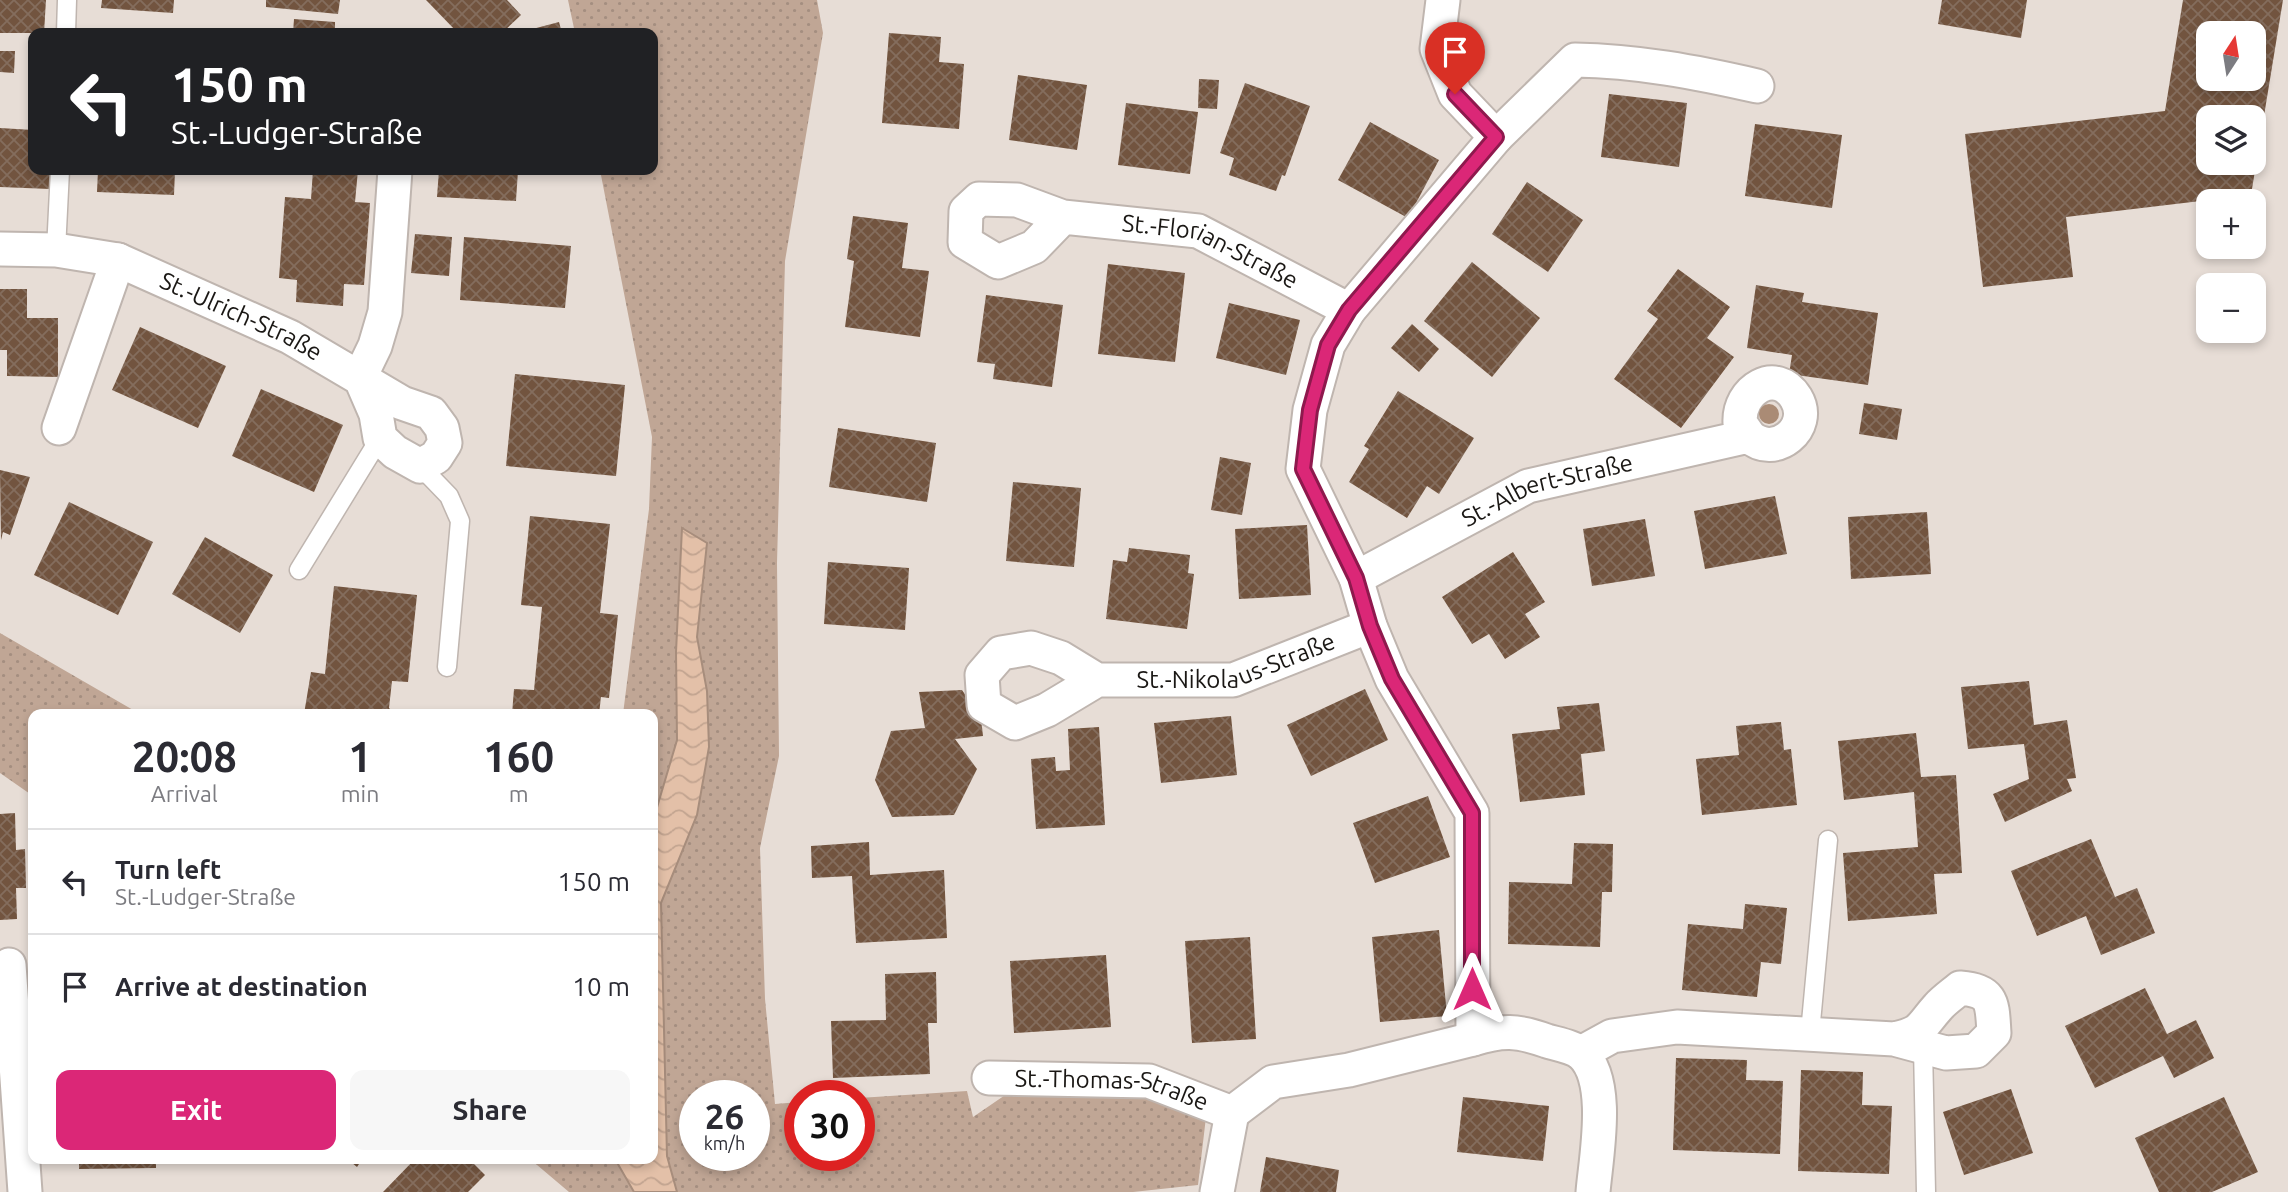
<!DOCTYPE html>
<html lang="en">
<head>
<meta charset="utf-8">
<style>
  body { margin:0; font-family:Ubuntu,sans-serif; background:#f7f7f7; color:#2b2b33; height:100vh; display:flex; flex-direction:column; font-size:26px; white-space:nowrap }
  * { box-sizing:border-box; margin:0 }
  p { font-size:23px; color:#7c7c81 }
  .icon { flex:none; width:38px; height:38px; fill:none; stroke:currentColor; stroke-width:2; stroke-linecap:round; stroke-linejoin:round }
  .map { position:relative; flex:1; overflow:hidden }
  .panel { position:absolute; left:28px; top:709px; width:630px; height:455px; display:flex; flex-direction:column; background:#fff; border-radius:14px; box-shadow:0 4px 10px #0003 }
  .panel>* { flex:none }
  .top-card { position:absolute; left:28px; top:28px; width:630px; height:147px; border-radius:14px; box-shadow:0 4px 10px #0003; background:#202124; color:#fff; overflow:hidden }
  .needle { width:46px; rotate:12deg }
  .tools { position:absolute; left:2196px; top:21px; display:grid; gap:14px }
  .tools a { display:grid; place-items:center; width:70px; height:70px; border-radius:14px; background:#fff; box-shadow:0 4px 10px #0003; font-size:35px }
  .speed { position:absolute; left:679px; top:1080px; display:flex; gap:14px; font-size:35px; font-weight:700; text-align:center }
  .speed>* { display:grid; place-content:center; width:91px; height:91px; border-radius:50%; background:#fff; box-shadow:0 4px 10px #0003; line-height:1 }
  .speed small { font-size:18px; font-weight:400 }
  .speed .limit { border:10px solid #d22; background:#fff; color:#111 }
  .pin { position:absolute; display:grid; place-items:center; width:60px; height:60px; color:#fff; margin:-72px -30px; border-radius:50% 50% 50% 0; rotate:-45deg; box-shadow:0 0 7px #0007 }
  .pin .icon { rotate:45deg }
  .me { position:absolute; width:77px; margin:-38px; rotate:0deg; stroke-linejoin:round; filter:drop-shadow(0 0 5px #0008) }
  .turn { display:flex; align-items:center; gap:24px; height:147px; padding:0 28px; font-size:32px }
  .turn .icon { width:91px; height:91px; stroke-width:2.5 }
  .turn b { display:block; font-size:49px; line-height:60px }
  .eta { display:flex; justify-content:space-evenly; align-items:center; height:119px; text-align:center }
  .eta b { font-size:42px; font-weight:600; line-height:49px }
  .cta { display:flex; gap:14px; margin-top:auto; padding:14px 28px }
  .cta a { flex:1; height:80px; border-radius:14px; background:#db2777; color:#fff; font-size:28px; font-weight:600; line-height:80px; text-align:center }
  .cta a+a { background:#f7f7f7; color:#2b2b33 }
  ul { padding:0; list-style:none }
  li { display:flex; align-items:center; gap:21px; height:105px; padding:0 28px; border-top:2px solid #e1e1e2 }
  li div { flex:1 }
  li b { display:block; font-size:26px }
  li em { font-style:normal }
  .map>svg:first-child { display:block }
  .green { fill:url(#green-dots); fill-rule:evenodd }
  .water { fill:url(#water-waves); stroke:#a78d7c; stroke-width:2 }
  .building { fill:url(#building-cross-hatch); fill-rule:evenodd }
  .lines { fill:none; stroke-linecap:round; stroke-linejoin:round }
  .service-casing { stroke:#bfb5af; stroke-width:21 }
  .minor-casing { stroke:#bfb5af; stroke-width:37 }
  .service { stroke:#fff; stroke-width:18 }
  .minor { stroke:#fff; stroke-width:33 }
  .tree { fill:#aa8b75 }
  .route-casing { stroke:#8e194d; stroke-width:18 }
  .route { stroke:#db2777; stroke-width:12 }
  .labels { text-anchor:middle; stroke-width:7; stroke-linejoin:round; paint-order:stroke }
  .street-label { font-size:24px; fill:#1a1714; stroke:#fff }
</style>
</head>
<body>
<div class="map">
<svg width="2288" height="1192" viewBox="0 0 2288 1192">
  <defs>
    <pattern id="green-dots" width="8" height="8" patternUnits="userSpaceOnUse" patternTransform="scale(1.75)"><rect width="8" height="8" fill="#c0a695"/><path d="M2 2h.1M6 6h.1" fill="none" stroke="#a48e80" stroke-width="1.8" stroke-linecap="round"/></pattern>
    <pattern id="water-waves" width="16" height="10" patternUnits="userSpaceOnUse" patternTransform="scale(1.75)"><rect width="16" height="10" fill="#e3c0a8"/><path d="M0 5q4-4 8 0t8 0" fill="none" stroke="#c2a490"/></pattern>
    <pattern id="building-cross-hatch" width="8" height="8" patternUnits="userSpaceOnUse" patternTransform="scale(1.75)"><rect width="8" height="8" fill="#72543f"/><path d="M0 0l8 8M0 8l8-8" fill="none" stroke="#846d5d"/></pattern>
  </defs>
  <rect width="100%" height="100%" fill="#e7ddd6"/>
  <g class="green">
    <path d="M 568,0 L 817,0 L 823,33 L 785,261 L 777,563 L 779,756 L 760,848 L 765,999 L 775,1104 L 800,1102 L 800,1155 L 859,1155 L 859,1098 L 967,1091 L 973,1117 L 1014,1089 L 1148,1095 L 1206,1117 L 1198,1185 L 1133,1192 L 569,1192 L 530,1159 L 653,1158 L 653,714 L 623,714 L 649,509 L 652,437 L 600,170 L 653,170 L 653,33 L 575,33 ZM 695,1096 L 754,1096 L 754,1155 L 695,1155 Z"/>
    <path d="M 0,633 L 140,714 L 33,714 L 33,796 L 0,773 Z"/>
  </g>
  <path class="water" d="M 682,528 L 707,543 L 697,637 L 707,691 L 709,747 L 697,815 L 661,903 L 667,1156 L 677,1192 L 634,1192 L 615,1159 L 653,1158 L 653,821 L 677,740 L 676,652 Z"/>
  <g class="building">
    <path d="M 0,0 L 46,0 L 44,33 L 0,33 Z"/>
    <path d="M 102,0 L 174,0 L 173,13 L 101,8 Z"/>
    <path d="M 266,0 L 340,0 L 338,14 L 266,7 Z"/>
    <path d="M 426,0 L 507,0 L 521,15 L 502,33 L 458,33 Z"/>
    <path d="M 1942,0 L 2027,0 L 2021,38 L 1938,24 Z"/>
    <path d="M 2183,0 L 2283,0 L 2251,195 L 2066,217 L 2073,277 L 1983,287 L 1965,134 L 2165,111 ZM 2208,33 L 2254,33 L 2254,79 L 2208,79 ZM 2208,117 L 2254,117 L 2254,163 L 2208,163 Z"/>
    <path d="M 294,19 L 335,22 L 335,33 L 293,33 Z"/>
    <path d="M 559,22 L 562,33 L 525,33 L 525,31 Z"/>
    <path d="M 889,33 L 941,37 L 939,62 L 964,64 L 959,129 L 882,123 Z"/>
    <path d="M 0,51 L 15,51 L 14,73 L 0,72 Z"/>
    <path d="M 1018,75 L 1087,85 L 1077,150 L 1009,140 Z"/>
    <path d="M 1199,79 L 1219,80 L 1217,109 L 1198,108 Z"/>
    <path d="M 1245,83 L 1310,106 L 1285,176 L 1282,175 L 1276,191 L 1229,175 L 1234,158 L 1220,153 Z"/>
    <path d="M 1609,94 L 1687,103 L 1679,167 L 1601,157 Z"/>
    <path d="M 1126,103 L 1198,112 L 1190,174 L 1118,165 Z"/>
    <path d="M 1370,122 L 1439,160 L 1408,218 L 1338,180 Z"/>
    <path d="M 1755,124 L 1842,135 L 1832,208 L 1745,196 Z"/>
    <path d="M 0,128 L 33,130 L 33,170 L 50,170 L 50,189 L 0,187 Z"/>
    <path d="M 98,170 L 175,170 L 174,195 L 97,192 Z"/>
    <path d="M 313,170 L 358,170 L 355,202 L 370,203 L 364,285 L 344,284 L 343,306 L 296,302 L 297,280 L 279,278 L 285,197 L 311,199 Z"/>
    <path d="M 439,170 L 518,170 L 516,201 L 437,197 Z"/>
    <path d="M 1527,182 L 1583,220 L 1548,272 L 1492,234 Z"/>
    <path d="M 853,216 L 908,223 L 902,268 L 929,271 L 920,337 L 845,327 L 854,261 L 847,259 Z"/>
    <path d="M 415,234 L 452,237 L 449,276 L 411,273 Z"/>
    <path d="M 464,237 L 571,246 L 565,308 L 460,300 Z"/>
    <path d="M 1472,262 L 1540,318 L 1492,377 L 1424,321 Z"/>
    <path d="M 1108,264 L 1185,273 L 1175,362 L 1098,354 Z"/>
    <path d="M 1678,269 L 1730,307 L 1707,338 L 1734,357 L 1681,428 L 1614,379 L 1658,319 L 1647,311 Z"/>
    <path d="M 1756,285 L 1804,293 L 1802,302 L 1878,313 L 1868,385 L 1789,374 L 1792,355 L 1747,348 Z"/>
    <path d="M 0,289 L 27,289 L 27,318 L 58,318 L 58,377 L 7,376 L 7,350 L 0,350 Z"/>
    <path d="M 986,295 L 1063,305 L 1052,387 L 993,379 L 995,364 L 977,362 Z"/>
    <path d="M 1229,303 L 1300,320 L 1286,375 L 1216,358 Z"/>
    <path d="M 1412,324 L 1439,349 L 1419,372 L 1391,348 Z"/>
    <path d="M 140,327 L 226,366 L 198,428 L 112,390 Z"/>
    <path d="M 515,374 L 625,385 L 616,476 L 506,466 Z"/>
    <path d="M 261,389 L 343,425 L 314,492 L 232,456 Z"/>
    <path d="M 1398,391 L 1474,438 L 1439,494 L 1427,486 L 1407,518 L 1349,482 L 1369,449 L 1364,446 Z"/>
    <path d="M 1864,403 L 1902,409 L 1897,440 L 1859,434 Z"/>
    <path d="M 838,428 L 936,443 L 927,502 L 829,487 Z"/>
    <path d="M 1220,457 L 1251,463 L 1242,515 L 1211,510 Z"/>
    <path d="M 0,470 L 30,477 L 10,535 L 3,532 L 1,540 Z"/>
    <path d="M 1013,482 L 1081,488 L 1074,567 L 1006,561 Z"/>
    <path d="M 1775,496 L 1787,554 L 1705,569 L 1694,511 Z"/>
    <path d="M 69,502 L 153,542 L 118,615 L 34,575 Z"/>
    <path d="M 1927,512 L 1931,574 L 1851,579 L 1848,517 Z"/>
    <path d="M 530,516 L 610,524 L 600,613 L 618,615 L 609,698 L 601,697 L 599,714 L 512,714 L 514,689 L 534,690 L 542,607 L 521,605 Z"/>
    <path d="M 1645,519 L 1655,576 L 1592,586 L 1583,529 Z"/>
    <path d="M 1307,525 L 1311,595 L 1239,599 L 1235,529 Z"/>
    <path d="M 205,537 L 273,575 L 240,633 L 172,594 Z"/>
    <path d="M 1129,548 L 1190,555 L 1188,573 L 1194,574 L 1187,629 L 1106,619 L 1113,560 L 1127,562 Z"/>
    <path d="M 1513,552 L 1545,602 L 1525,614 L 1540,637 L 1505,659 L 1489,634 L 1472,644 L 1442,597 Z"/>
    <path d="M 828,562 L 909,568 L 905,630 L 824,624 Z"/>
    <path d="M 334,586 L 417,595 L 408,682 L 392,681 L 389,708 L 395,714 L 304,714 L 311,672 L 325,674 Z"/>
    <path d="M 2029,681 L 2034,725 L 2067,720 L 2076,778 L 2067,779 L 2072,791 L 2005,822 L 1993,794 L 2029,779 L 2024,744 L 1968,749 L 1961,687 Z"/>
    <path d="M 1365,689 L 1388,740 L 1311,776 L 1287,725 Z"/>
    <path d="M 962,690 L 981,718 L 983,736 L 955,739 L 977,769 L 954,815 L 892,817 L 875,780 L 891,731 L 925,728 L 919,692 Z"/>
    <path d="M 1599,703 L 1605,751 L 1581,754 L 1585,795 L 1520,802 L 1512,734 L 1560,729 L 1557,707 Z"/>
    <path d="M 1231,716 L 1237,775 L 1161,783 L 1154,723 Z"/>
    <path d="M 1781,722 L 1784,750 L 1791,749 L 1797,805 L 1702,815 L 1696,759 L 1739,755 L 1736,726 Z"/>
    <path d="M 1099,727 L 1105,825 L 1036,829 L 1031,759 L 1055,757 L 1056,771 L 1070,770 L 1068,729 Z"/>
    <path d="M 1916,733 L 1921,777 L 1956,775 L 1962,873 L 1934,874 L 1937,914 L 1848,921 L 1843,853 L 1918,847 L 1914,792 L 1844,800 L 1838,741 Z"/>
    <path d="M 1428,796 L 1450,857 L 1375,883 L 1353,823 Z"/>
    <path d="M 15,813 L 16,850 L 25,849 L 26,888 L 16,888 L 17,919 L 0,920 L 0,814 Z"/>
    <path d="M 2091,839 L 2115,897 L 2137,888 L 2155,933 L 2101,955 L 2086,916 L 2037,936 L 2011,871 Z"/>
    <path d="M 869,842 L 870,875 L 944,870 L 947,938 L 856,943 L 852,876 L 812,878 L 811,846 Z"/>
    <path d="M 1574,843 L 1613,844 L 1612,892 L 1602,892 L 1600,947 L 1508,944 L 1509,882 L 1572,884 Z"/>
    <path d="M 1745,904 L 1787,908 L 1781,964 L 1761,962 L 1757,997 L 1682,990 L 1688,924 L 1743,929 Z"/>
    <path d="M 1439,930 L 1447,1016 L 1380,1022 L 1372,937 Z"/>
    <path d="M 1250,937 L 1256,1039 L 1192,1043 L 1185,941 Z"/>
    <path d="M 1106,955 L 1111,1027 L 1014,1033 L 1010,961 Z"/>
    <path d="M 936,972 L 937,1023 L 928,1023 L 930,1074 L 833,1078 L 831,1021 L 886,1020 L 885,974 Z"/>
    <path d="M 2145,988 L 2167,1034 L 2196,1020 L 2214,1058 L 2174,1078 L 2163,1056 L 2095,1088 L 2065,1026 Z"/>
    <path d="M 1676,1058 L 1747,1060 L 1746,1080 L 1783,1081 L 1780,1154 L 1673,1150 Z"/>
    <path d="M 1801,1070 L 1863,1072 L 1862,1105 L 1892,1106 L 1889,1174 L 1798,1171 Z"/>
    <path d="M 2011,1089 L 2033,1153 L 1964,1175 L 1943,1112 Z"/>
    <path d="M 1463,1097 L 1549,1106 L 1543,1161 L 1457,1152 Z"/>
    <path d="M 2224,1097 L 2258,1172 L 2212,1192 L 2159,1192 L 2135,1138 Z"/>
    <path d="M 1266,1157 L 1339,1170 L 1336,1192 L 1260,1192 Z"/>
    <path d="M 79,1158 L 156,1158 L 156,1168 L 79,1169 Z"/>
    <path d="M 346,1158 L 363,1158 L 357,1167 Z"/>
    <path d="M 416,1158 L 468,1158 L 485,1175 L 468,1192 L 383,1192 Z"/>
  </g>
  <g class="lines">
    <defs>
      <g id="service">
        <path d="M 66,33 L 67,0"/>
        <path d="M 56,250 L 60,170"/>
        <path d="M 420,466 L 449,496 L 460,521 L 447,667"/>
        <path d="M 299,570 L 380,438"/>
        <path d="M 1810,1033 L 1828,840"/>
        <path d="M 1923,1047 L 1926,1192"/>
      </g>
      <g id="minor">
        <path d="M 1443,0 L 1437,49 L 1455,94 L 1496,137 L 1349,310 L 1328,345 L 1310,410 L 1303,469 L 1356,578 L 1370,626 L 1392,679 L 1472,813 L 1473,1039 C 1502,1030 1517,1030 1547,1041 C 1557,1044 1574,1047 1582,1054 C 1611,1081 1596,1156 1593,1192"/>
        <path d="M 1496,137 L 1575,60 C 1637,61 1696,72 1757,86"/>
        <path id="s1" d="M 1063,217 L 1034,247 L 998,262 L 965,242 L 966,211 L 979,199 L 1017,200 L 1063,217 L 1198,231 L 1349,310"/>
        <path id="s2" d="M 0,249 L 56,250 L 118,260 L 290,337 L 402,403 L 431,413 L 442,428 L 445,443 L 436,457 L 420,466 L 395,452 L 380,438 L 376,414 L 360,377 L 375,346 L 385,312 L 395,170"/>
        <path d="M 59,428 L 118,260"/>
        <path id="s3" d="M 1356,578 L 1528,486 L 1749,436 C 1774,460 1814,428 1796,398 C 1776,366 1738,390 1740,423 L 1749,436"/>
        <path id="s4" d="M 1097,680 L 1047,710 L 1015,723 L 984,705 L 982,675 L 1001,653 L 1031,648 L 1061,658 L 1097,680 L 1233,680 L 1370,626"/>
        <path d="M 9,965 L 25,1192"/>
        <path d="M 1581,1053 L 1612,1036 L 1677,1027 L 1894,1039 L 1946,1053 L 1976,1051 L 1994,1033 C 1992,1003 1994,991 1960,988 C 1953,994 1944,1000 1938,1007 C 1920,1027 1923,1033 1894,1039"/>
        <path id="s5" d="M 989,1078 L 1149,1081 L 1232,1113 L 1273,1082 L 1349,1070 L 1473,1039"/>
        <path d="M 1217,1192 L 1232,1113"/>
      </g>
    </defs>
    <use href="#service" class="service-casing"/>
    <use href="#minor" class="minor-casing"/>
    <use href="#service" class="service"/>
    <use href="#minor" class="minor"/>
  </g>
  <circle class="tree" cx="1769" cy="414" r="10"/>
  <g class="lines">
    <defs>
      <path id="route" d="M 1455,94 L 1496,137 L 1349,310 L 1328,345 L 1310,410 L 1303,469 L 1356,578 L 1370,626 L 1392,679 L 1472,813 L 1472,989"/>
    </defs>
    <use href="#route" class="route-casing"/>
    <use href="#route" class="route"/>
  </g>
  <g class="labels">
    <g class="street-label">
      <text dy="8" stroke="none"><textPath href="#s1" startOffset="408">St.-Florian-Straße</textPath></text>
      <text dy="8" stroke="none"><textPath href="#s2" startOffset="254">St.-Ulrich-Straße</textPath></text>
      <text dy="8" stroke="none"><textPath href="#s3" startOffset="212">St.-Albert-Straße</textPath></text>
      <text dy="8" stroke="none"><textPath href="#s4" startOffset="434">St.-Nikolaus-Straße</textPath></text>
      <text dy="8" stroke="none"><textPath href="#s5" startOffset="124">St.-Thomas-Straße</textPath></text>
    </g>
  </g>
</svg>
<div class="tools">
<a><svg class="needle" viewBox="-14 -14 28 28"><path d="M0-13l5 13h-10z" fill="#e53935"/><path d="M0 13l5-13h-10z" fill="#7c7c81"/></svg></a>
<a><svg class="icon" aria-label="layers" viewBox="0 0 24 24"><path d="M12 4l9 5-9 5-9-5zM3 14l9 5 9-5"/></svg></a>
<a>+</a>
<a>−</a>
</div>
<div class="speed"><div>26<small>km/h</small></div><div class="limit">30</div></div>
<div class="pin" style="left:1455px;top:94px;background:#d93025"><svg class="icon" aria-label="arrive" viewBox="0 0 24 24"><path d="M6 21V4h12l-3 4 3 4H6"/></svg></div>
<svg class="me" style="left:1472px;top:989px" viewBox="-20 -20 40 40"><path d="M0-17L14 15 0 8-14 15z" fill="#db2777" stroke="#fff" stroke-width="4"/></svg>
<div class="top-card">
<div class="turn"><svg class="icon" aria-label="left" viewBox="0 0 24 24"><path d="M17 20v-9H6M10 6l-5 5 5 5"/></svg><div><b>150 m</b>St.-Ludger-Straße</div></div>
</div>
<section class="panel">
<div class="eta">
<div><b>20:08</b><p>Arrival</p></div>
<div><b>1</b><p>min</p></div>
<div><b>160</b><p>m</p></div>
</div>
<ul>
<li><svg class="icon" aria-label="left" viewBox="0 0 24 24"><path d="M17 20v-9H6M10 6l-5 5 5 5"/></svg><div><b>Turn left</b><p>St.-Ludger-Straße</p></div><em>150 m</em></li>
<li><svg class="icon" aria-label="arrive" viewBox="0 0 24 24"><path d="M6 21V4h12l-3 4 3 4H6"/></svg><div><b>Arrive at destination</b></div><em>10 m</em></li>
</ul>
<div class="cta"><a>Exit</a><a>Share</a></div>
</section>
</div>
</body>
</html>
